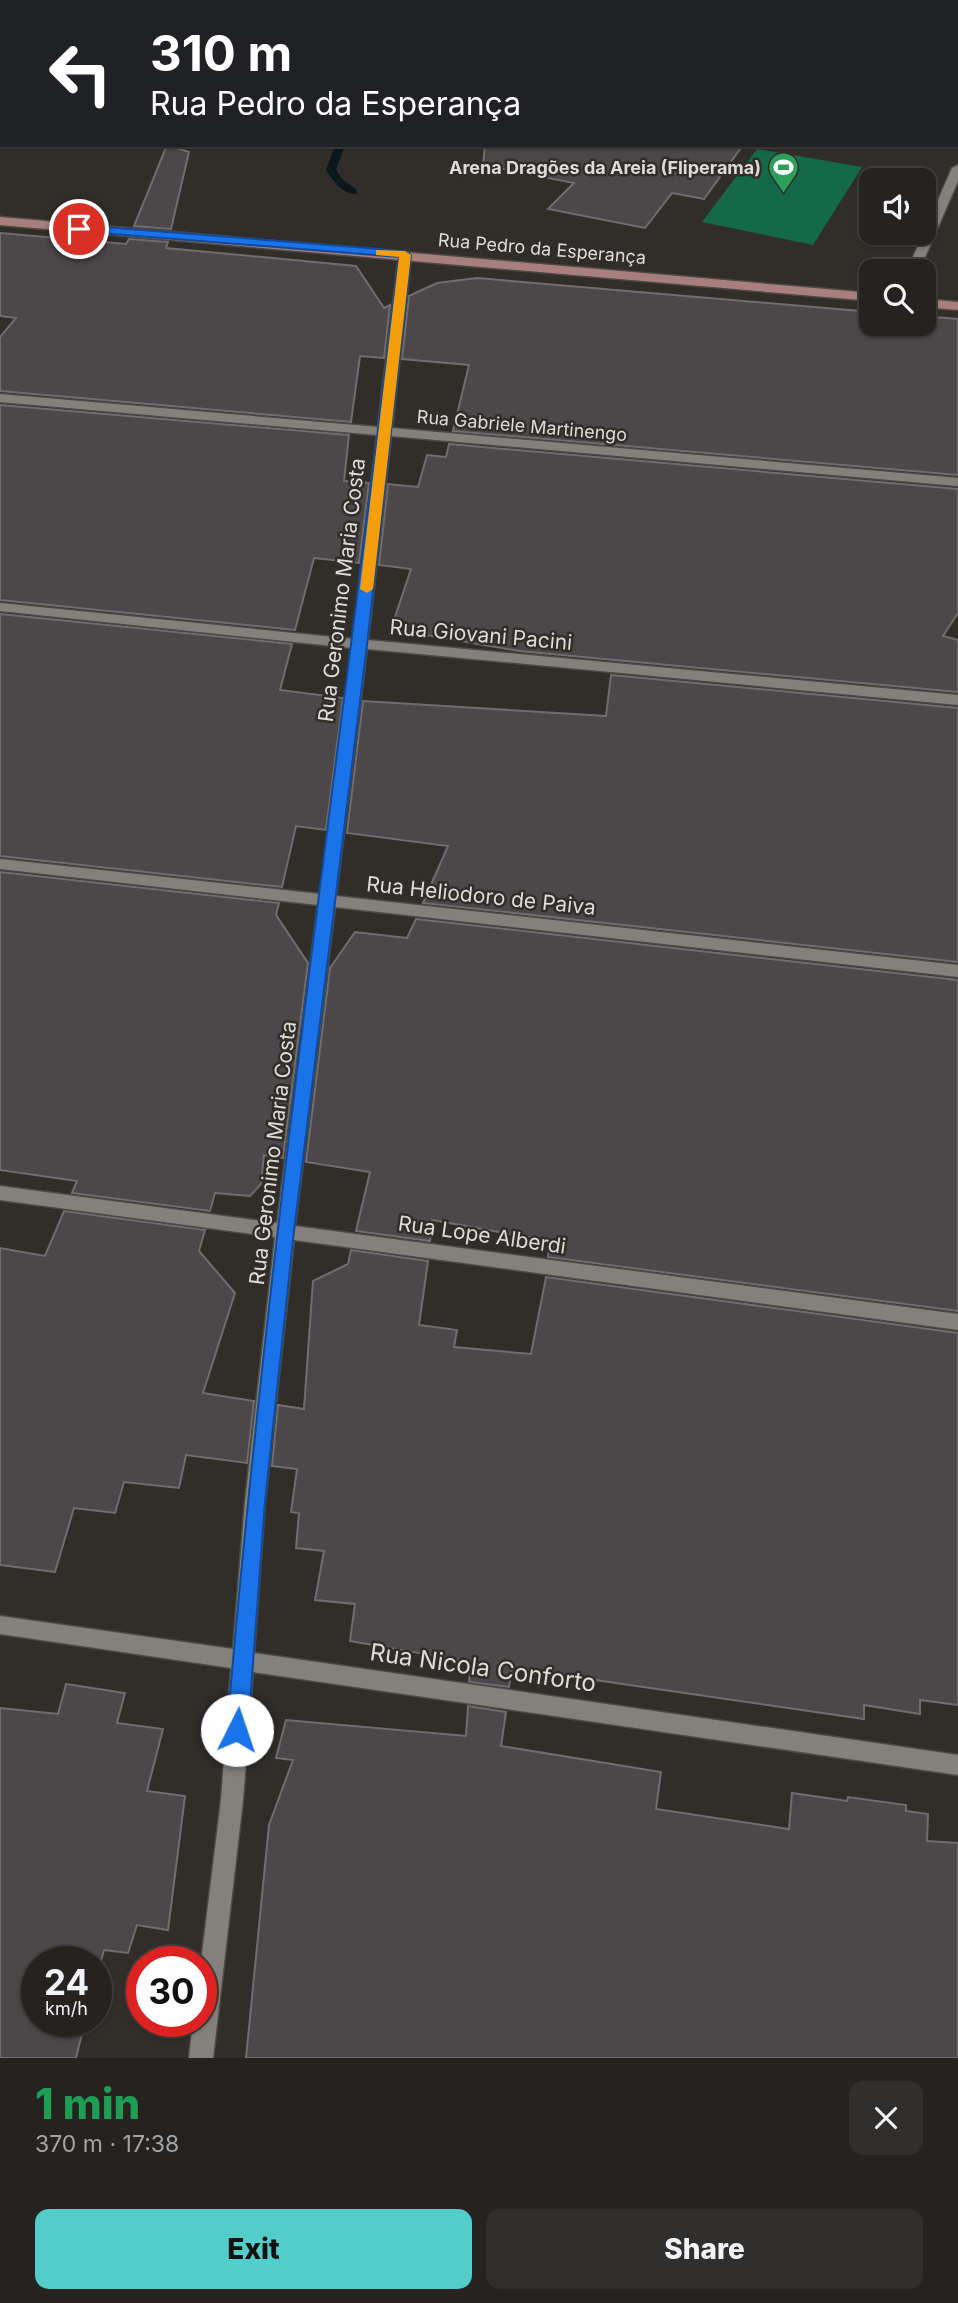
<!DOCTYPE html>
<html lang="en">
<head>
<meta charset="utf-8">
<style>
  body { margin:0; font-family:Inter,sans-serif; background:#312f2d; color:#f1f3f6; height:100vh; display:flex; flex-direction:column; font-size:26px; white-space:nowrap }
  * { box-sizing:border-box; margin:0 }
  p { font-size:23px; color:#a3a4a5 }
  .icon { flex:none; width:38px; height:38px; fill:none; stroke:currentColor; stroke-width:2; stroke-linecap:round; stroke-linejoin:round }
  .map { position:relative; height:2058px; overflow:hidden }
  .panel { display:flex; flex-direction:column; background:#252220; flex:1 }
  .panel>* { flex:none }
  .banner { position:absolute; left:0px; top:0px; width:959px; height:147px; box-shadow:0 2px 5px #0004,0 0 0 2px #423f3e; background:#202124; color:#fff; overflow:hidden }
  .fabs { position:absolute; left:859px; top:168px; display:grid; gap:14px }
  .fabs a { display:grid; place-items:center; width:77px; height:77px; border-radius:14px; background:#252220; box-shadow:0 2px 5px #0004,0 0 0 2px #423f3e; font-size:35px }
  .speed { position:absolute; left:21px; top:1946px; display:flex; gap:14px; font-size:35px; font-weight:700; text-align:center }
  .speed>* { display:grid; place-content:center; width:91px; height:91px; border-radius:50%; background:#252220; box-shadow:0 2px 5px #0004,0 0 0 2px #423f3e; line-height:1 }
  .speed small { font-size:18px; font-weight:400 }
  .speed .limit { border:10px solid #d22; background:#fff; color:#111 }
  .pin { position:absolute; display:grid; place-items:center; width:60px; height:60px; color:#fff; margin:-30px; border:4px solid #fff; border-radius:50%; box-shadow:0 2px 7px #0007 }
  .me { position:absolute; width:77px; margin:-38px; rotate:4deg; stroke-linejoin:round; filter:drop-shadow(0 0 5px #0008) }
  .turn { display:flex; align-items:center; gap:24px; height:147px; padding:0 35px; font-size:32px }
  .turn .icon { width:91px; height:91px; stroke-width:2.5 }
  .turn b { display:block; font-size:49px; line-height:60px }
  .round { display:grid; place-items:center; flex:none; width:74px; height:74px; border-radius:14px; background:#312f2d }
  .overview { display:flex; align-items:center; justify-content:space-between; height:119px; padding:0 35px }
  h1 { font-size:42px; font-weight:800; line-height:52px; color:#1e9e55 }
  .cta { display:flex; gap:14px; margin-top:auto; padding:14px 35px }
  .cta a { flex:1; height:80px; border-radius:14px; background:#53cdc9; color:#111; font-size:28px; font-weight:800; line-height:80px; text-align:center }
  .cta a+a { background:#312f2d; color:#f1f3f6 }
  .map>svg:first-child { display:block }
  .green { fill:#136949 }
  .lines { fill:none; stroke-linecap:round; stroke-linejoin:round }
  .stream { fill:#0b191d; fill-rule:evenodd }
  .building { fill:#4c4749; stroke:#726c6f; stroke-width:2 }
  .service-casing { stroke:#4c4946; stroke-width:3 }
  .minor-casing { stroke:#4c4946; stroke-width:3 }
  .secondary-casing { stroke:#4c4946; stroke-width:3 }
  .primary-casing { stroke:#4c4946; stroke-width:3 }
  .service { fill:#84807c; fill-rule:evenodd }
  .minor { fill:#84807c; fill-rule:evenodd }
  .secondary { fill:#a97f7e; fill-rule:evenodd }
  .primary { fill:#cd7f7f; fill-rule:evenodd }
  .route { fill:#1a73e8; stroke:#114b97; stroke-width:2 }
  .slow { fill:#f59e0b }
  .labels { text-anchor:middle; stroke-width:5; stroke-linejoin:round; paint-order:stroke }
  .far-poi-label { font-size:18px; font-weight:bold; fill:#dedbd9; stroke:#312e2a; text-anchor:end }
  .far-street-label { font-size:18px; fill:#dedbd9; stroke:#312e2a }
  .street-label { font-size:21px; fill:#dedbd9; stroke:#312e2a }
  .near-street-label { font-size:24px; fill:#dedbd9; stroke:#312e2a }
</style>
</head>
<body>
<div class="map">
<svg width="958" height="2058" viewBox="0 0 958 2058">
  <rect width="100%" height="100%" fill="#312e2a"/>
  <path class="green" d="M 757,149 L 862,167 L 813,245 L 702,222 Z"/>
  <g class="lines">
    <path class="stream" d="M 335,145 L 345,145 L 336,170 L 342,179 L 357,190 L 357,194 C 343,195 333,181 326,170 Z"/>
  </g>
  <g class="building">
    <path d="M 167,145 L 189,152 L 171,229 L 134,226 Z"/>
    <path d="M 485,145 L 743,145 L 704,199 L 672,193 L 645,228 L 548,209 L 574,183 L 483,165 Z"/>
    <path d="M 0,233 L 126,244 L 129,239 L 168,242 L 166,248 L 356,266 L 384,308 L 390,305 L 384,358 L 360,356 L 351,422 L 0,391 L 0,337 L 16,318 L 0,316 Z"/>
    <path d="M 477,278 L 872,312 L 872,324 L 924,324 L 924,316 L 958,319 L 958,475 L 453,431 L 469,365 L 402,359 L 409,296 L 437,283 Z"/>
    <path d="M 0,405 L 349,435 L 344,481 L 369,483 L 359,563 L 314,558 L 295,630 L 0,600 Z"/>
    <path d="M 449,444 L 958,489 L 958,613 L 943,636 L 958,640 L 958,692 L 519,651 L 391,629 L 411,569 L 379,565 L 388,484 L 418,487 L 427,455 L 446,457 Z"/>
    <path d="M 0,614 L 292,644 L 280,690 L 343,698 L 326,830 L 296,826 L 282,887 L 0,856 Z"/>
    <path d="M 611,675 L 958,708 L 958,962 L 423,903 L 448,846 L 347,833 L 363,701 L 606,716 Z"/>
    <path d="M 0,872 L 279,903 L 276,915 L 308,963 L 283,1158 L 264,1155 L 261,1184 L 250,1196 L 215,1193 L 210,1211 L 72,1193 L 77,1181 L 0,1170 Z"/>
    <path d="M 416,919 L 958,980 L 958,1311 L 548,1257 L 550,1241 L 432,1220 L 430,1241 L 356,1231 L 370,1172 L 306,1162 L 330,968 L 355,932 L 407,938 Z"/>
    <path d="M 64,1211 L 205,1230 L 199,1251 L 235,1293 L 203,1393 L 254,1401 L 247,1463 L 186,1455 L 179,1488 L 124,1482 L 115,1513 L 74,1508 L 55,1572 L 0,1565 L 0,1248 L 45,1256 Z"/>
    <path d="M 351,1250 L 428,1261 L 419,1325 L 457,1330 L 454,1347 L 531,1354 L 546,1277 L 958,1333 L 958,1705 L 920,1700 L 920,1714 L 864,1705 L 864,1719 L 512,1668 L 509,1687 L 469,1682 L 471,1662 L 350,1641 L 355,1604 L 315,1600 L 324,1551 L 296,1548 L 299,1513 L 291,1512 L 297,1469 L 272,1466 L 278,1405 L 304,1409 L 313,1281 L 348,1264 Z"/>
    <path d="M 66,1684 L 125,1693 L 117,1723 L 163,1729 L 147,1791 L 185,1796 L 168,1930 L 137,1925 L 128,1953 L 104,1950 L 96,1979 L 96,1962 L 37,1962 L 37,2021 L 85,2021 L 76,2058 L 0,2058 L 0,1708 L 58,1714 Z"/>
    <path d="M 468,1706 L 506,1712 L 501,1746 L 661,1772 L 656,1809 L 789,1829 L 792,1793 L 847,1801 L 848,1797 L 906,1805 L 906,1811 L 928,1814 L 927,1841 L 958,1843 L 958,2058 L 246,2058 L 269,1825 L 293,1760 L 276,1758 L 286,1720 L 466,1736 Z"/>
  </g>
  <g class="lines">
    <defs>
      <g id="service">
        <path d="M 172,0 L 182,0 L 171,2 Z"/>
        <path d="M 958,165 L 958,181 L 919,271 L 907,271 L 952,168 Z"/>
      </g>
      <g id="minor">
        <path d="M 470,0 L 481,0 L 469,2 Z"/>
        <path d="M 405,251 L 411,255 L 392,428 L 958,478 L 958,486 L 391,436 L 368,640 L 958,695 L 958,705 L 367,649 L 336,896 L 958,965 L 958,977 L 335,907 L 295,1226 L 958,1314 L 958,1330 L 294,1240 L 265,1502 L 254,1653 L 958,1755 L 958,1775 L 253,1672 L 243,1800 L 213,2058 L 189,2058 L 193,2021 L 201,2021 L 201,1962 L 221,1800 L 231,1668 L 0,1634 L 0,1616 L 233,1649 L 245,1502 L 275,1237 L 0,1200 L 0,1186 L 277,1223 L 318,905 L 0,869 L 0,859 L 320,894 L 352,648 L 0,611 L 0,603 L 353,639 L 377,435 L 0,402 L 0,394 L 378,427 L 399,255 Z"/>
      </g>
      <g id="secondary">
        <rect x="29" y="0" width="10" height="2"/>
        <path d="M 0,118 L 2,118 L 0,130 Z"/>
        <path d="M 0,217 L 872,293 L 872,301 L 0,225 Z"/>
        <path d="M 924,299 L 958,302 L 958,310 L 924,307 Z"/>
      </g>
      <g id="primary">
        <path d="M 214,0 L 246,0 L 247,2 L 215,2 Z"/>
        <path d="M 393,0 L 416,0 L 417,2 L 394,2 Z"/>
        <rect x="957" y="93" width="1" height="6"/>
        <rect x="957" y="118" width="1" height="6"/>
      </g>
    </defs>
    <use href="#service" class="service-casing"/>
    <use href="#minor" class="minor-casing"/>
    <use href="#secondary" class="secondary-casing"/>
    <use href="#primary" class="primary-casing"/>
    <use href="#service" class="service"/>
    <use href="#minor" class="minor"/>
    <use href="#secondary" class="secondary"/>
    <use href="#primary" class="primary"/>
  </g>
  <path class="route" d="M 79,225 L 405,251 L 411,255 L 367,645 L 294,1231 L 265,1502 L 248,1730 L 245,1736 L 237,1739 L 230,1736 L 227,1730 C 268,1237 341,748 399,257 L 75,231 L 73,229 Z"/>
  <path class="slow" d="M 376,250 L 405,251 L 411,255 L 373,589 L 367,593 L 360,589 L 399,257 L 376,255 Z"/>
  <defs>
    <symbol id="stadium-pin" viewBox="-11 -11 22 30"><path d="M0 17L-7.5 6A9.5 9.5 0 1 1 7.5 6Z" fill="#2e9e5b" stroke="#312e2a"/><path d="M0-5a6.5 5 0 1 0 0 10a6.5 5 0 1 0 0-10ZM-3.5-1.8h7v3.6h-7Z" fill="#fff"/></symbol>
  </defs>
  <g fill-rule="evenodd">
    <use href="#stadium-pin" x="766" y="150" width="35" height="47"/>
  </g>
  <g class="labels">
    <g class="far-poi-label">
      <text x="761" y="174">Arena Dragões da Areia (Fliperama)</text>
    </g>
    <g class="far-street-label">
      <text transform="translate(542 249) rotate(5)" y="6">Rua Pedro da Esperança</text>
      <text transform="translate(522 426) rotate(5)" y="6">Rua Gabriele Martinengo</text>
    </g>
    <g class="street-label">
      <text transform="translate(342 590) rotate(-83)" y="7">Rua Geronimo Maria Costa</text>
      <text transform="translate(481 635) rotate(5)" y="7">Rua Giovani Pacini</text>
      <text transform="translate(481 896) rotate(6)" y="7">Rua Heliodoro de Paiva</text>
      <text transform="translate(273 1153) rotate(-83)" y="7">Rua Geronimo Maria Costa</text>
      <text transform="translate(482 1235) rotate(8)" y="7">Rua Lope Alberdi</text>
    </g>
    <g class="near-street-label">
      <text transform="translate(483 1668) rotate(8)" y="8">Rua Nicola Conforto</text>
    </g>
  </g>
</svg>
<div class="fabs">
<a><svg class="icon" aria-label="sound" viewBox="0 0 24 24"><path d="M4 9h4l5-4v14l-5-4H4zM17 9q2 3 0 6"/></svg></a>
<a><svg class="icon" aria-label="search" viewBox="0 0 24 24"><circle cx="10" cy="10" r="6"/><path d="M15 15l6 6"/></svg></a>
</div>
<div class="speed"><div>24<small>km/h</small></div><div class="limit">30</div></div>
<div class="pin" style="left:79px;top:229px;background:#d93025"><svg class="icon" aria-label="arrive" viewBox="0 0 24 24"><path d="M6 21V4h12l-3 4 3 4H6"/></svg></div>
<svg class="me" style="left:237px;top:1730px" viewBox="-20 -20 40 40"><circle r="19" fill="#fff"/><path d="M0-13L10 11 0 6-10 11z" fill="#1a73e8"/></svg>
<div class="banner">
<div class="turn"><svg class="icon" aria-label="left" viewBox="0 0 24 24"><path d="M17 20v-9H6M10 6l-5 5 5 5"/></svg><div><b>310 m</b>Rua Pedro da Esperança</div></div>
</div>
</div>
<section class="panel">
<div class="overview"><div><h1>1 min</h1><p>370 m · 17:38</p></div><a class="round"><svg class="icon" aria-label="close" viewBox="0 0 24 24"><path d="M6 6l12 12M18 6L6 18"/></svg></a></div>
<div class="cta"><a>Exit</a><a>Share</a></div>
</section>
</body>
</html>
